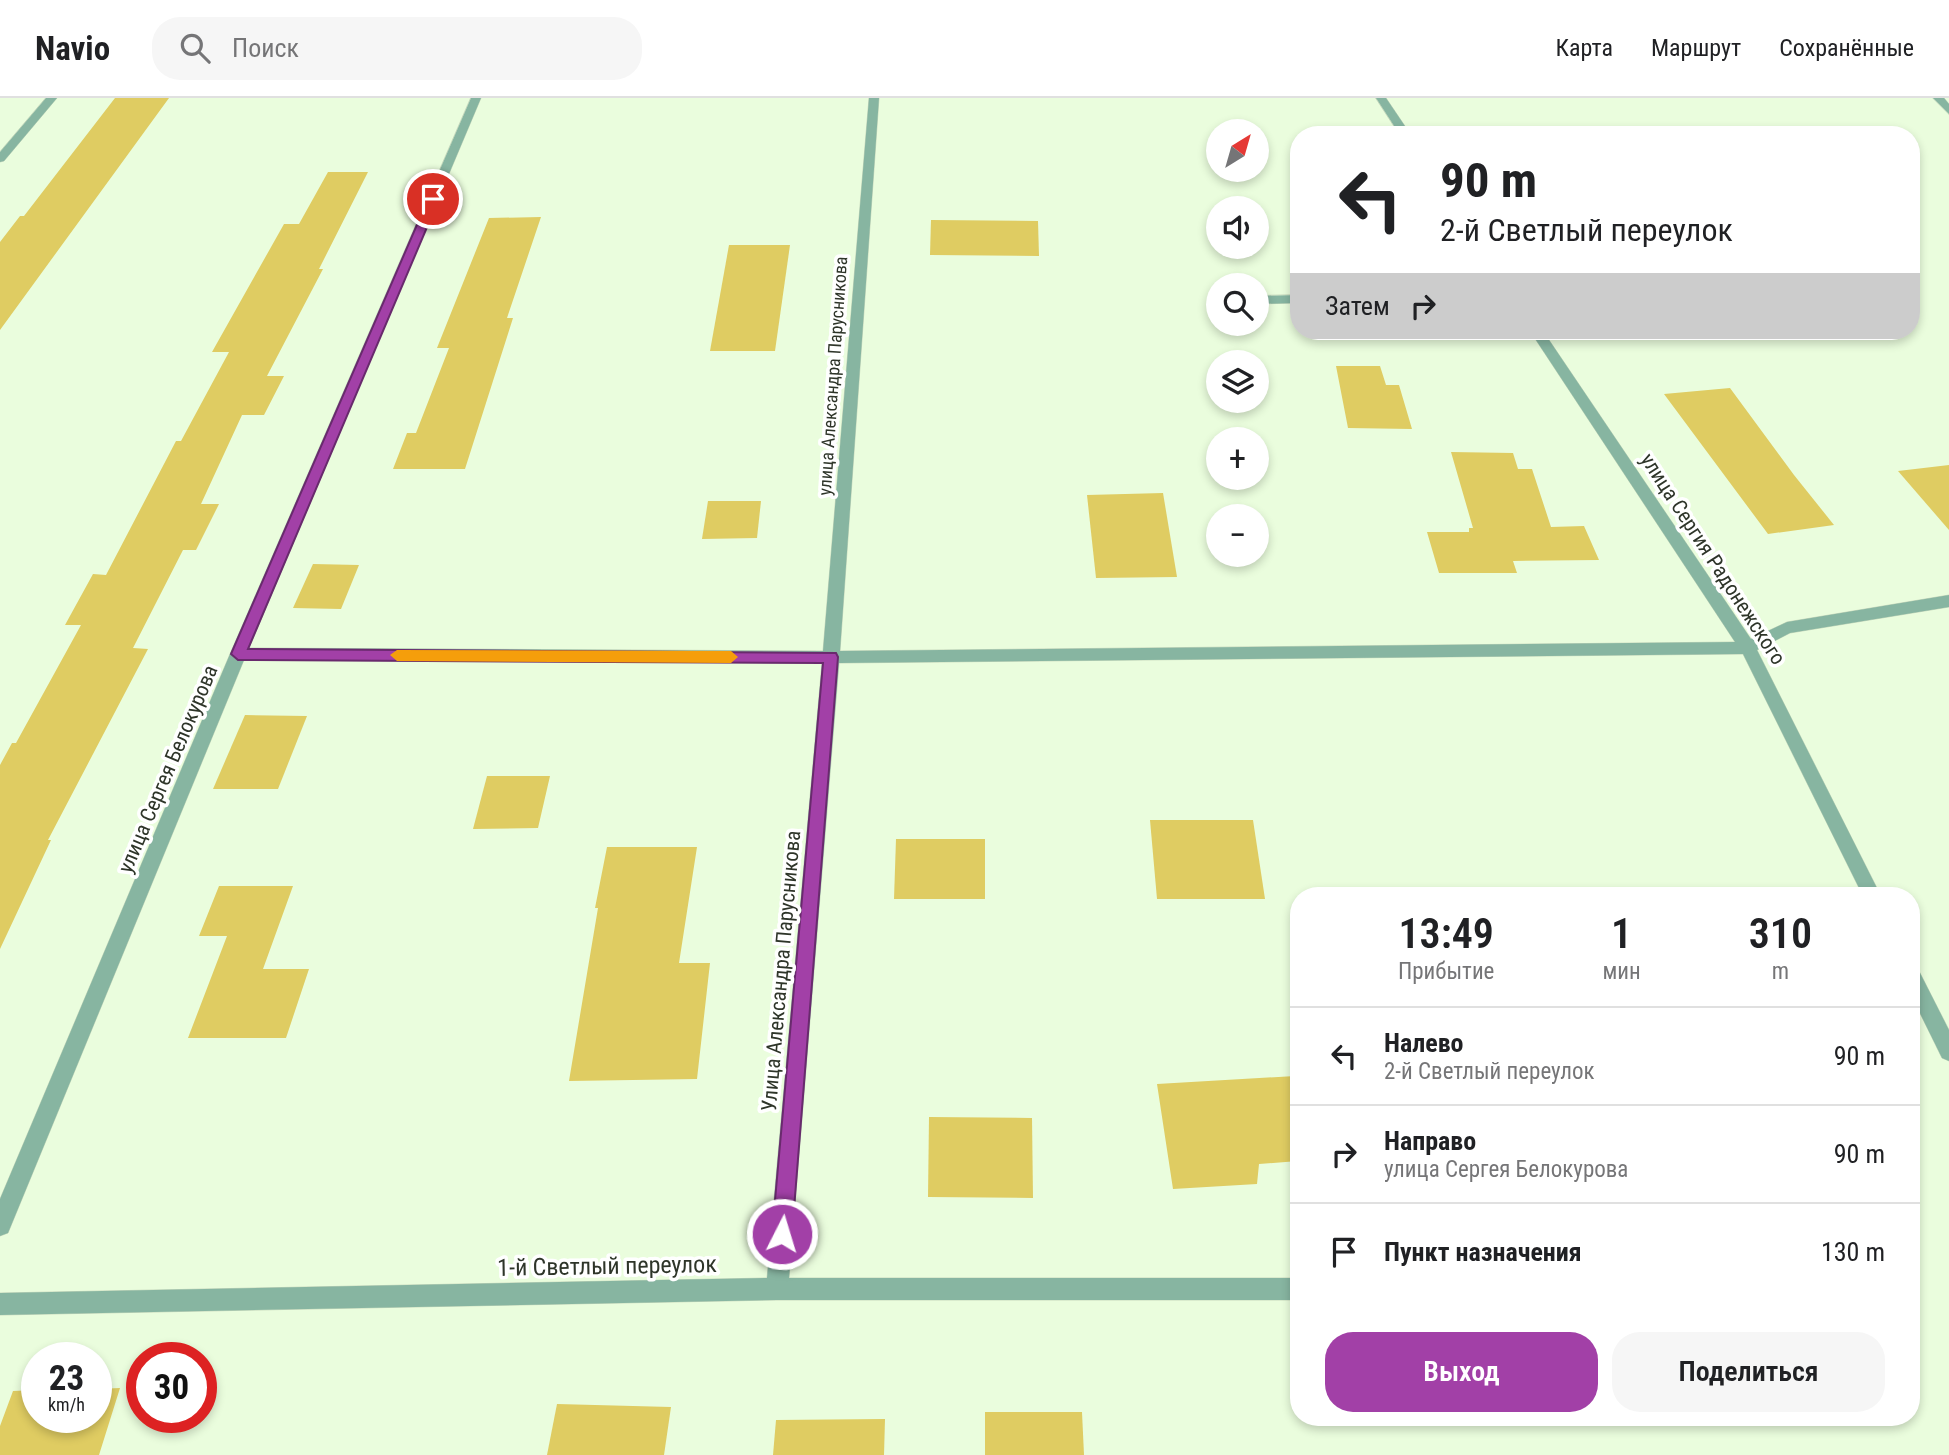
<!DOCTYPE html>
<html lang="ru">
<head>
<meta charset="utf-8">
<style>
  body { margin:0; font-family:"Roboto Condensed",sans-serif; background:#f6f6f6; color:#202124; height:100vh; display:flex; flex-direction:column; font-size:26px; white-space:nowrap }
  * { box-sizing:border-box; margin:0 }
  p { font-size:23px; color:#757577 }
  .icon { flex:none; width:38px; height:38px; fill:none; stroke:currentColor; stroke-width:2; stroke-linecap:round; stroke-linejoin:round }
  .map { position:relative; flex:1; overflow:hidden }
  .sheet { position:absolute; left:1290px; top:789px; width:630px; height:539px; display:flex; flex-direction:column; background:#fff; border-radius:28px; box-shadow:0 4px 10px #0003 }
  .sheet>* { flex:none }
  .top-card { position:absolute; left:1290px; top:28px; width:630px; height:214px; border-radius:28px; box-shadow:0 4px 10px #0003; background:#fff; color:#202124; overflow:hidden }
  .needle { width:46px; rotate:37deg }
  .buttons { position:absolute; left:1206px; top:21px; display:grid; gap:14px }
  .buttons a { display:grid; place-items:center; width:63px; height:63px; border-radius:50%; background:#fff; box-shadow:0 4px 10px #0003; font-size:35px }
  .speed { position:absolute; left:21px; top:1244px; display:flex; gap:14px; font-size:35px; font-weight:700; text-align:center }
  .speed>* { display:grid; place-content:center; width:91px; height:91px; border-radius:50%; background:#fff; box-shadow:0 4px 10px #0003; line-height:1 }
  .speed small { font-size:18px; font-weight:400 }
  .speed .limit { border:10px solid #d22; background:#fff; color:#111 }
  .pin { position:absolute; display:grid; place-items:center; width:60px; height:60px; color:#fff; margin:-30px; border:4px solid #fff; border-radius:50%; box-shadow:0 2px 7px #0007 }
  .me { position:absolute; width:77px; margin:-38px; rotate:5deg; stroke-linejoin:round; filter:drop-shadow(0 0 5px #0008) }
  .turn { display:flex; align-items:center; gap:24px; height:147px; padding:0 35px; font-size:32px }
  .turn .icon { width:91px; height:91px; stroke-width:2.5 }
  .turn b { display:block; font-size:49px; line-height:60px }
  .then { display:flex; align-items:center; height:66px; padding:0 35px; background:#0003; gap:14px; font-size:26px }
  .eta { display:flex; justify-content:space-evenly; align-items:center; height:119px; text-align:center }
  .eta b { font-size:42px; font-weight:600; line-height:49px }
  .action { display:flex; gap:14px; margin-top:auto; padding:14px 35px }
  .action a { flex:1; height:80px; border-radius:28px; background:#a240a7; color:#fff; font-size:28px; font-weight:600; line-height:80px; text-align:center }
  .action a+a { background:#f6f6f6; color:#202124 }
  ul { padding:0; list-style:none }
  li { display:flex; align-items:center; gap:21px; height:98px; padding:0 35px; border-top:2px solid #e0e0e0 }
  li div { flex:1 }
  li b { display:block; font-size:26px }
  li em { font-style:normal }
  header { display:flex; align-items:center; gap:42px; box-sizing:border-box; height:98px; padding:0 35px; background:#fff; border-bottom:2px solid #e0e0e0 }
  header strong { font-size:33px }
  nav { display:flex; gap:38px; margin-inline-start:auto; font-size:24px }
  .search { width:490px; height:63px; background:#f6f6f6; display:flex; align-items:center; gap:18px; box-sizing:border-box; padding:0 24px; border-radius:28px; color:#757577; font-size:26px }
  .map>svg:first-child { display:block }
  .building { fill:#dfcc62 }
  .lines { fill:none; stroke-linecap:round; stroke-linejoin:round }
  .minor-casing { stroke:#c8d9bd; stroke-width:1 }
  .minor { fill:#87b5a1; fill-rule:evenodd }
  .route { fill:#a240a7; stroke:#692a6d; stroke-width:2 }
  .slow { fill:#f59e0b }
  .labels { text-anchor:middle; stroke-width:7; stroke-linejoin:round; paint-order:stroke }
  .far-street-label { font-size:18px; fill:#2e3529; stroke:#fff }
  .street-label { font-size:21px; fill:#2e3529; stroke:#fff }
  .near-street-label { font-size:24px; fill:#2e3529; stroke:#fff }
</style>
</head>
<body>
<header>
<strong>Navio</strong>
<div class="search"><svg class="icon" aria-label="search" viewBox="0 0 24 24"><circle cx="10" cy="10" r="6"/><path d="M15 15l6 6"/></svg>Поиск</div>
<nav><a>Карта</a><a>Маршрут</a><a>Сохранённые</a></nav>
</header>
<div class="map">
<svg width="1949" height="1357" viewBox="0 0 1949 1357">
  <rect width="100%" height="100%" fill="#eafddd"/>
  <g class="building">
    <path d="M 115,0 L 169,0 L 0,232 L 0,144 L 20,118 L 24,118 Z"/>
    <path d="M 328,74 L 368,74 L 319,171 L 323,171 L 267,278 L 284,278 L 264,317 L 242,317 L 201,406 L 219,406 L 196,452 L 183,452 L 133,550 L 148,551 L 48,742 L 51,742 L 0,851 L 0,667 L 12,645 L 16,645 L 81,527 L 65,527 L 93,476 L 106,477 L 176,343 L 181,343 L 229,254 L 212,254 L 284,126 L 299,126 Z"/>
    <path d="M 541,119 L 507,220 L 513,220 L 465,371 L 393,371 L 407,335 L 416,335 L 449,250 L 437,250 L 489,120 Z"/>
    <path d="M 931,122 L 1038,123 L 1039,158 L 930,157 Z"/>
    <path d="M 729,147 L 790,147 L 775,253 L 710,253 Z"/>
    <path d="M 1336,268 L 1380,268 L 1386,287 L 1399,287 L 1412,331 L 1348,330 Z"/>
    <path d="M 1730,290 L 1794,377 L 1834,427 L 1768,436 L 1664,296 Z"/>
    <path d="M 1451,354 L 1513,355 L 1518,371 L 1532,371 L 1551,429 L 1584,428 L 1599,462 L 1513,463 L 1517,475 L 1439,475 L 1427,434 L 1469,434 L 1469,430 L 1473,430 Z"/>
    <path d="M 1949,367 L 1949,432 L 1898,373 Z"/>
    <path d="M 1163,395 L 1177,479 L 1096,480 L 1087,397 Z"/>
    <path d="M 708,403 L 761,403 L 757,440 L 702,441 Z"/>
    <path d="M 313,466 L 359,467 L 341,511 L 293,510 Z"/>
    <path d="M 245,617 L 307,618 L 278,691 L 213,691 Z"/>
    <path d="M 487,678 L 550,678 L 538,730 L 473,731 Z"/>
    <path d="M 1150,722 L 1253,722 L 1265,801 L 1157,801 Z"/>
    <path d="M 896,741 L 985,741 L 985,801 L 894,801 Z"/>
    <path d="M 607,749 L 697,749 L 679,865 L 710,865 L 697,981 L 569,983 L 598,810 L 595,810 Z"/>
    <path d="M 219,788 L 293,788 L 263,871 L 309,871 L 286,940 L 188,940 L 227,838 L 199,838 Z"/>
    <path d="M 1295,978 L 1298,995 L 1298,1063 L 1259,1066 L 1257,1086 L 1173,1091 L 1157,986 Z"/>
    <path d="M 929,1019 L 1032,1020 L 1033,1100 L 928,1099 Z"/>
    <path d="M 120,1290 L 99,1357 L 0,1357 L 0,1328 L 13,1293 L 37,1292 L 37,1320 L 96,1320 L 96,1291 Z"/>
    <path d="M 557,1306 L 671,1309 L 664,1357 L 547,1357 Z"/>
    <path d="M 985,1314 L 1082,1314 L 1084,1357 L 985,1357 Z"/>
    <path d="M 885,1321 L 884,1357 L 773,1357 L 776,1322 Z"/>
  </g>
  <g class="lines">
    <defs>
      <g id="minor">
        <path d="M 46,0 L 57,0 L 4,63 L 0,64 L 0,54 Z"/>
        <path d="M 471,0 L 481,0 L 249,550 L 823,553 L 869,0 L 879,0 L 840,553 L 1735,544 L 1530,233 L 1543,233 L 1751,541 L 1787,524 L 1949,497 L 1949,509 L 1790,535 L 1757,552 L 1881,798 L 1863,798 L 1743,556 L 839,565 L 789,1180 L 1298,1180 L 1298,1202 L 777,1202 L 0,1217 L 0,1195 L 767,1180 L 822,565 L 244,562 L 8,1135 L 0,1138 L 0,1101 L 230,556 Z"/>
        <path d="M 1376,0 L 1386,0 L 1411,37 L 1400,37 Z"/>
        <path d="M 1933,0 L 1944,0 L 1949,6 L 1949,16 Z"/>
        <path d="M 1298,197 L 1298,205 L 1256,206 L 1256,198 Z"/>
        <path d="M 1218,199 L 1218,207 L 1211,206 L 1211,200 Z"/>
        <path d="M 1911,868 L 1918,871 L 1949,932 L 1949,963 L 1942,960 L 1911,897 Z"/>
      </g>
    </defs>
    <use href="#minor" class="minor-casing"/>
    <use href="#minor" class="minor"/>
  </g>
  <path class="route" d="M 429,99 L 439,101 L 248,551 L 836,555 L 838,559 L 792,1136 L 789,1143 L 782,1146 L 775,1143 L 772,1136 L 823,565 L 238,562 L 231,556 Z"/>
  <path class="slow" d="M 397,552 L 731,553 L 738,559 L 731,565 L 397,563 L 390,557 Z"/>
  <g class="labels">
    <g class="far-street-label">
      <text transform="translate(833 278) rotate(-86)" y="6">улица Александра Парусникова</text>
    </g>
    <g class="street-label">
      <text transform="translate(1713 461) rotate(57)" y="7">улица Сергия Радонежского</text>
      <text transform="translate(168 671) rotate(-67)" y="7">улица Сергея Белокурова</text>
      <text transform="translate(781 873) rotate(-85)" y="7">Улица Александра Парусникова</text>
    </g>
    <g class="near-street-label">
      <text transform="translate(607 1168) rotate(-1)" y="8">1-й Светлый переулок</text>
    </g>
  </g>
</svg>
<div class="buttons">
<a><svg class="needle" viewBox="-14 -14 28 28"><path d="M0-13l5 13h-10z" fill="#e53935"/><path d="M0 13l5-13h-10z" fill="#757577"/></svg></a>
<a><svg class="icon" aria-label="sound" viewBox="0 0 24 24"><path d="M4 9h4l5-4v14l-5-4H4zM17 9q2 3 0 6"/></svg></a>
<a><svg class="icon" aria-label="search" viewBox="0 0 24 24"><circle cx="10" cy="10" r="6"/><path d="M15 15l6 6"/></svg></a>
<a><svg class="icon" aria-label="layers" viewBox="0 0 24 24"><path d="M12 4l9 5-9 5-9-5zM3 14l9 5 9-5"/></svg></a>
<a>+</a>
<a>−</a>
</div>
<div class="speed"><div>23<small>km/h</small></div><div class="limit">30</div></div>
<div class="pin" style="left:433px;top:101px;background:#d93025"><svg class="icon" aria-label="arrive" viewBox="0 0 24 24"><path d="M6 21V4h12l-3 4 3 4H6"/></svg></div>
<svg class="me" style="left:782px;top:1136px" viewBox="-20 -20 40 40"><circle r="17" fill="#a240a7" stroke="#fff" stroke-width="3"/><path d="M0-11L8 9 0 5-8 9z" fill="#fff"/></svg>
<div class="top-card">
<div class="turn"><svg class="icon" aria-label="left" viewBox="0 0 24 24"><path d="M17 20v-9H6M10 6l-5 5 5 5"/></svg><div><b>90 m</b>2-й Светлый переулок</div></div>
<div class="then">Затем<svg class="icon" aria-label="right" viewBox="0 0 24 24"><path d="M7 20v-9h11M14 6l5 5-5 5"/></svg></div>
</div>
<section class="sheet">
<div class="eta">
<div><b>13:49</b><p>Прибытие</p></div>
<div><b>1</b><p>мин</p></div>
<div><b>310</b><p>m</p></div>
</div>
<ul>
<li><svg class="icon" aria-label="left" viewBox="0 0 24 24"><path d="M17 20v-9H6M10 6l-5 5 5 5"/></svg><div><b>Налево</b><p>2-й Светлый переулок</p></div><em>90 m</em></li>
<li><svg class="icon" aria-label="right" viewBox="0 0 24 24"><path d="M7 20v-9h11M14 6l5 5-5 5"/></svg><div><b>Направо</b><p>улица Сергея Белокурова</p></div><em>90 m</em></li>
<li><svg class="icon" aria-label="arrive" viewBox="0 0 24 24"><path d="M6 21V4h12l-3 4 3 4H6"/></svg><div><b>Пункт назначения</b></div><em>130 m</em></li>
</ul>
<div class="action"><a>Выход</a><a>Поделиться</a></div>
</section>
</div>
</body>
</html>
